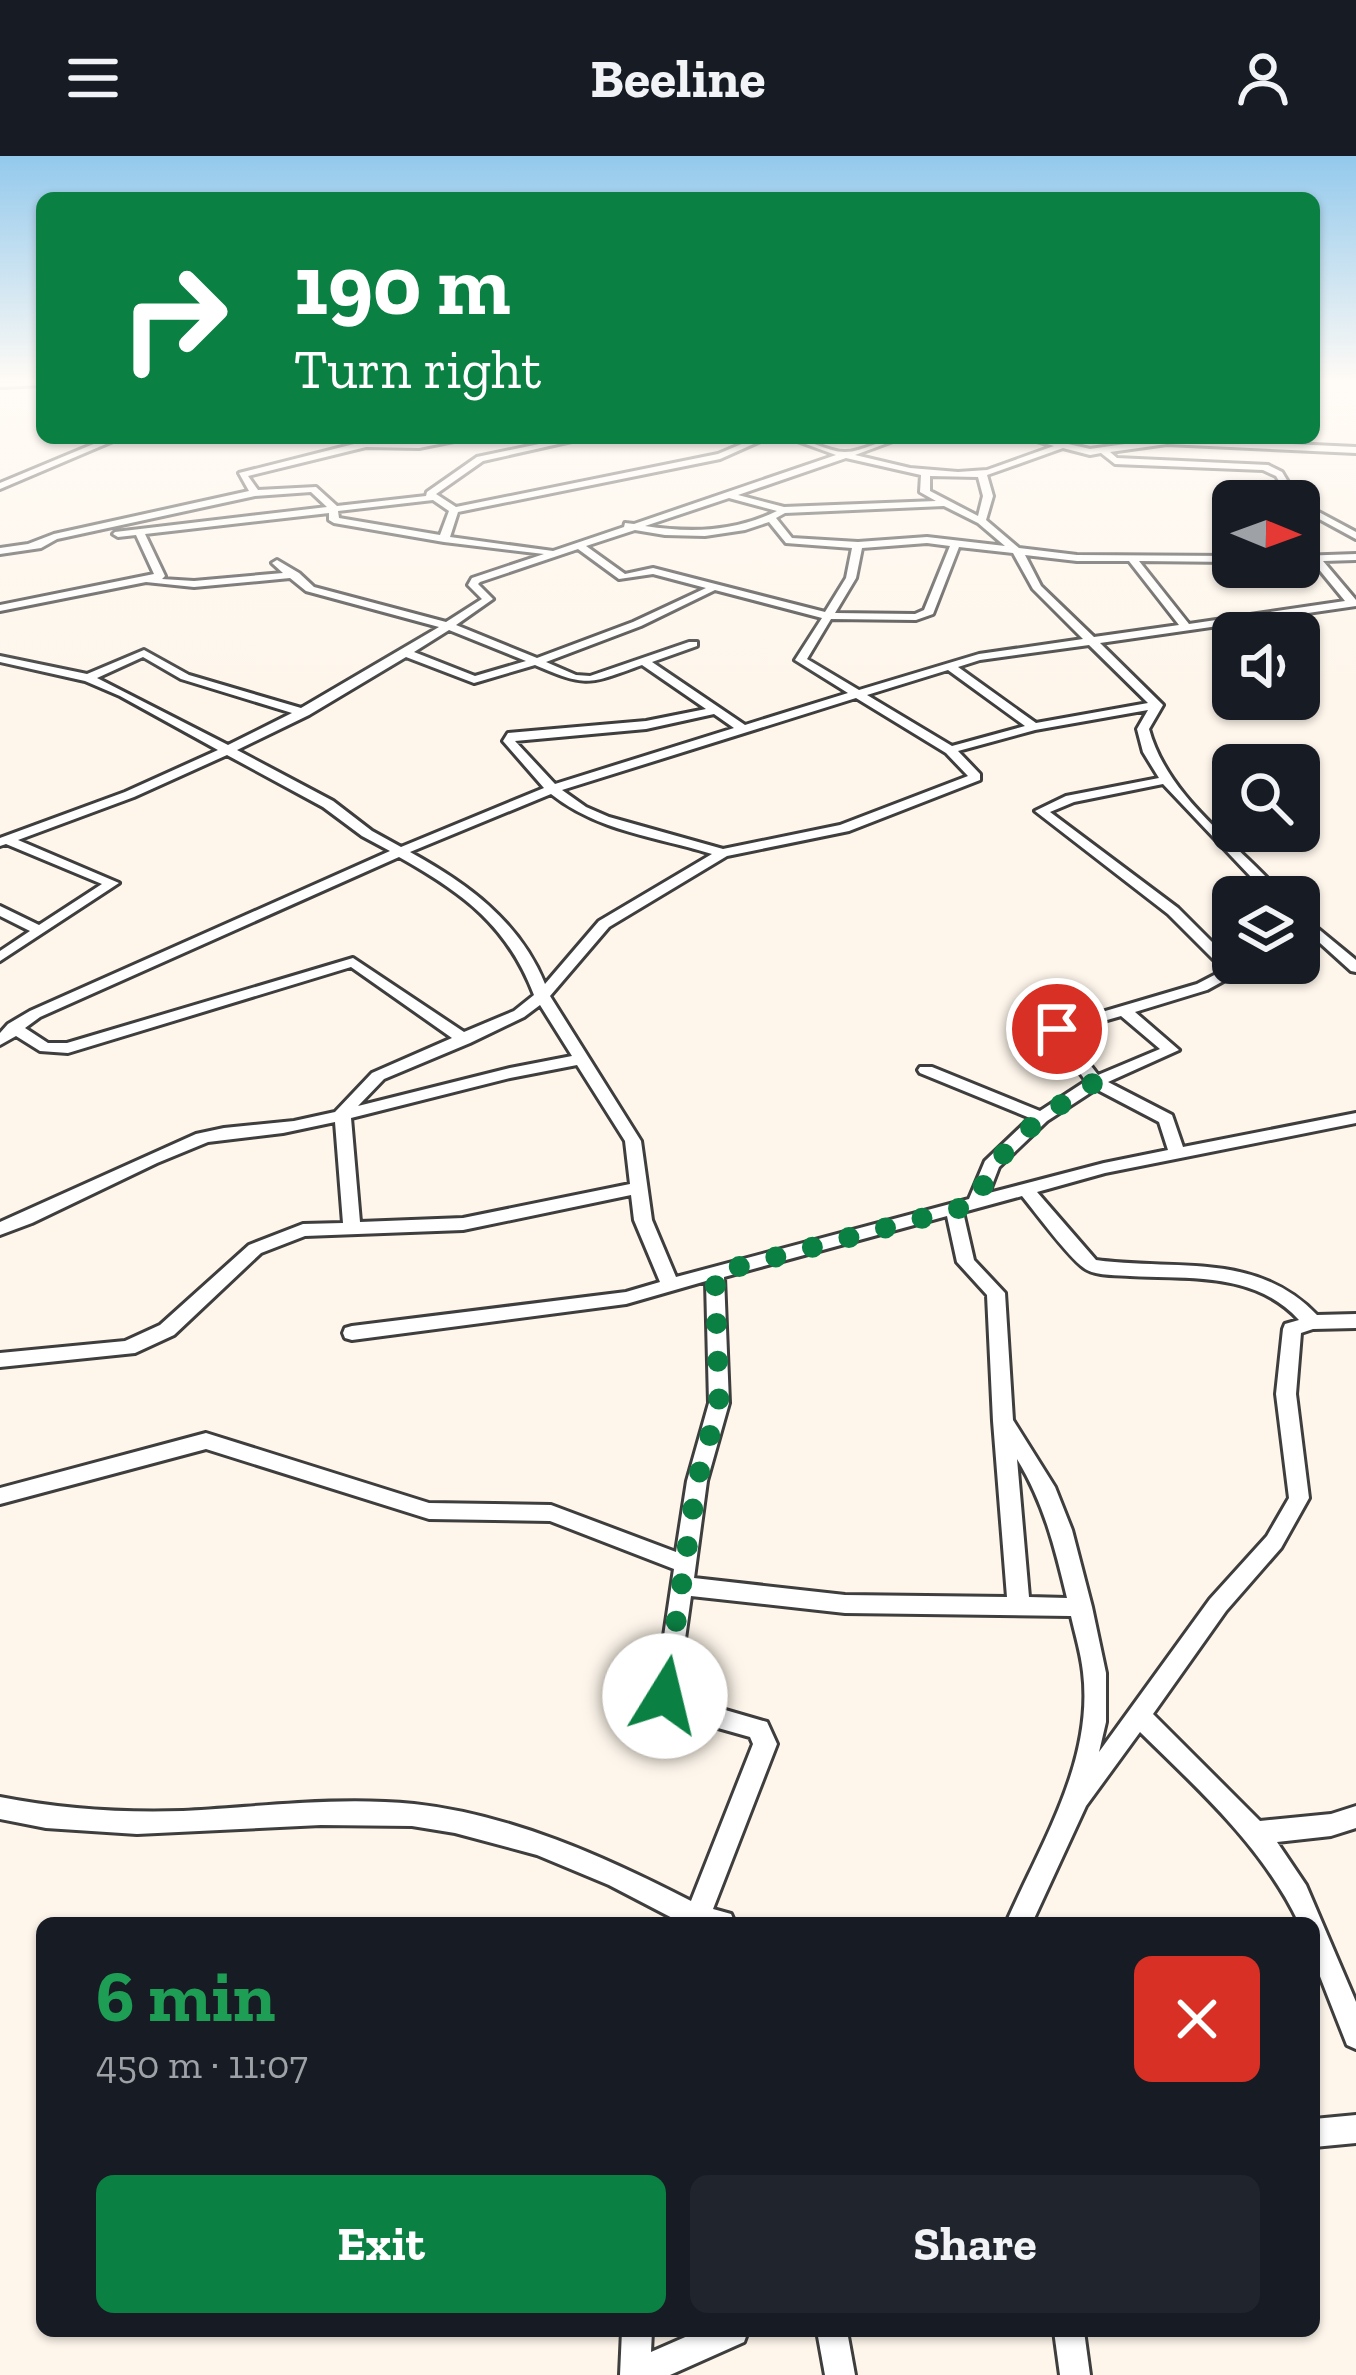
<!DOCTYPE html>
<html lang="en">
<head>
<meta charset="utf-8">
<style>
  body { margin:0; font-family:"Zilla Slab",serif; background:#20242c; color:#f1f3f6; height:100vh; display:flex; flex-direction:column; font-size:45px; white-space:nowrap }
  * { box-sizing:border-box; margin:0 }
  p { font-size:39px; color:#9ea1a6 }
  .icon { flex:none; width:66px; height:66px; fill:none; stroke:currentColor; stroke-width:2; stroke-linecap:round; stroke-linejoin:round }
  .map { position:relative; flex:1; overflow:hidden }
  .side { position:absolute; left:36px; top:1761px; width:1284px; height:420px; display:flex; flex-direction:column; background:#171b24; border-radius:18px; box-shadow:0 3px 9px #0004 }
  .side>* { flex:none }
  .hud { position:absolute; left:36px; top:36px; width:1284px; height:252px; border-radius:18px; box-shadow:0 3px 9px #0004; background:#0b8043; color:#fff; overflow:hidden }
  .needle { width:78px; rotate:91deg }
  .controls { position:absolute; left:1212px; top:324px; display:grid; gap:24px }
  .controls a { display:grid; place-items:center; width:108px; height:108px; border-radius:18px; background:#171b24; box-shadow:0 3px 9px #0004; font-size:60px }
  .pin { position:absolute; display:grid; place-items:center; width:102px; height:102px; color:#fff; margin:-51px; border:6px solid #fff; border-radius:50%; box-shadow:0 3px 12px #0007 }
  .me { position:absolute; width:132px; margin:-66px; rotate:9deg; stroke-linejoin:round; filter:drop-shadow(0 0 9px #0008) }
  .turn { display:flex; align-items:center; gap:42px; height:252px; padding:0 60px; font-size:54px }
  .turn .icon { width:156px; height:156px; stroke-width:2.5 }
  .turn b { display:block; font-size:84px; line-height:102px }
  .round { display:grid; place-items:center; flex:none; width:126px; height:126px; border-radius:18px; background:#20242c }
  .summary { display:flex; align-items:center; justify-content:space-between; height:204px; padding:0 60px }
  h1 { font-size:72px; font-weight:800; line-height:90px; color:#1e9e55 }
  .action { display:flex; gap:24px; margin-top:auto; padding:24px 60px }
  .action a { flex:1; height:138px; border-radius:18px; background:#0b8043; color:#fff; font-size:48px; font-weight:800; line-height:138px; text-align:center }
  .action a+a { background:#20242c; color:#f1f3f6 }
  header { display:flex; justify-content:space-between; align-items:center; height:156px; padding:0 60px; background:#171b24; font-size:54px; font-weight:800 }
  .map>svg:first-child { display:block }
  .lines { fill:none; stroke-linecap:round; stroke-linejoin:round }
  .minor-casing { stroke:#3e3e3e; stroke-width:6 }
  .minor { fill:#fff; fill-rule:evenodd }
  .route { stroke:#0b8043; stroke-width:21; stroke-dasharray:0 37.8 }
</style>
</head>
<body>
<header><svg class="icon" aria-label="menu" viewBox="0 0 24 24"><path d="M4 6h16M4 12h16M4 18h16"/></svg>Beeline<svg class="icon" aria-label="person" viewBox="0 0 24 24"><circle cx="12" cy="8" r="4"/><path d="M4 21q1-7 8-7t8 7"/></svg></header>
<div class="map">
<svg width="1356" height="2219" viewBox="0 0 1356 2219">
  <rect width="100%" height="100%" fill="#fef6eb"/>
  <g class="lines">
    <defs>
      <g id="minor">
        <path d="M 42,225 L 42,229 L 0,231 L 0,227 Z"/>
        <path d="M 108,282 L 120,282 L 0,333 L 0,327 Z"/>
        <path d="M 448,282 L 469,282 L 419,292 L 366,291 L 248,320 L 258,334 L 316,331 L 337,350 L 426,340 L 427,336 L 477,301 L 568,282 L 585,282 L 483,305 L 436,338 L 456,351 L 718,298 L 756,282 L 767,282 L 720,303 L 458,356 L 450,381 L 553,395 L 624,371 L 625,367 L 634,368 L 836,299 L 789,282 C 808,282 826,296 845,296 C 864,296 882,282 901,282 L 855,299 L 910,312 L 958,316 L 987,314 L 1054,290 L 1027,282 L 1042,282 L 1090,293 L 1167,282 L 1356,291 L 1356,297 L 1167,288 L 1110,296 L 1117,302 L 1268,309 L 1282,316 L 1300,346 L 1356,376 L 1356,383 L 1299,352 L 1299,345 L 1291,345 L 1276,320 L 1263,314 L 1115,308 L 1101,297 L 1090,299 L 1063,292 L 987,319 L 993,340 L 986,364 L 1019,392 L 1077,399 L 1233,400 L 1233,406 L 1139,405 L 1189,468 L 1345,445 L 1313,406 L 1299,406 L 1299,400 L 1356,398 L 1356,404 L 1323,405 L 1356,444 L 1356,450 L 1100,487 L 1163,549 L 1149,573 C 1168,643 1239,688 1285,741 L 1270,741 L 1163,628 L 1074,646 L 1050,656 L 1178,752 L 1233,807 L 1256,807 L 1207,834 L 1135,856 L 1179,894 L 1108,926 L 1172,959 L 1183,991 L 1356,957 L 1356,967 L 1105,1017 L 1037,1036 L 1096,1104 C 1176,1115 1256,1095 1317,1159 L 1356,1158 L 1356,1172 L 1313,1173 L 1301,1177 L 1296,1238 L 1309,1342 L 1281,1392 L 1226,1455 L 1153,1558 L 1260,1665 L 1331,1658 L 1356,1650 L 1356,1672 L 1331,1680 L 1277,1686 L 1306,1729 L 1356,1846 L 1356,1893 L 1347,1889 L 1314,1805 L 1314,1767 L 1299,1767 C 1262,1690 1200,1635 1140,1576 L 1086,1650 L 1032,1767 L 1006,1767 C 1040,1689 1094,1605 1083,1516 C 1081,1497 1075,1478 1071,1460 L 845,1457 L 691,1440 L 677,1540 L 767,1566 L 777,1588 L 713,1753 L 731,1758 L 735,1767 L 682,1767 L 609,1729 L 537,1699 L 455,1677 L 412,1670 L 321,1669 L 137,1678 L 46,1672 L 0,1663 L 0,1641 C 61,1653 121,1657 183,1655 C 260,1651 337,1640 414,1648 C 512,1659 604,1700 691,1745 L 753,1588 L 750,1581 L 665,1557 L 657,1554 L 654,1547 L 674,1413 L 550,1365 L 429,1363 L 206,1293 L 0,1348 L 0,1332 L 206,1277 L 429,1347 L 551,1349 L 676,1396 L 687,1325 L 709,1247 L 706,1125 L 626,1148 L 352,1184 L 345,1182 L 343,1177 L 345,1172 L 352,1170 L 626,1136 L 660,1126 L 634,1064 L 631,1039 L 463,1074 L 305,1080 L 261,1097 L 174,1179 L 135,1197 L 0,1211 L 0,1197 L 125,1185 L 160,1169 L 249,1089 L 303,1068 L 343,1067 L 335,966 L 283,977 L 208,986 L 157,1007 L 32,1067 L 0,1079 L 0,1066 L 196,978 L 224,972 L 294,965 L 335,956 L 372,917 L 452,882 L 351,811 L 68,897 L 40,895 L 16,880 L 0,889 L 0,877 L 8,868 L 30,855 L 390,695 L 362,680 L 323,651 L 227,599 L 134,641 L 18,684 L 119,727 L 0,805 L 0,795 L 30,775 L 0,760 L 0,750 L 39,769 L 102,728 L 6,688 L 0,690 L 0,682 L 125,636 L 218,594 L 120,540 L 85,525 L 0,506 L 0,500 L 87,518 L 144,494 L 189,519 L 301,552 L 439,471 L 306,435 L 290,422 L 194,431 L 146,426 L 0,455 L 0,449 L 154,418 L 136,379 L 118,381 L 113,378 L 115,376 L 327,351 L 311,336 L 255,340 L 57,383 L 41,392 L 0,398 L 0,392 L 28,388 L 54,378 L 249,335 L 239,317 L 366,285 L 419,286 ZM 846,302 L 921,319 L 920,336 L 936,345 L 784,351 L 738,339 ZM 930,320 L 978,321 L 983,340 L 978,360 L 930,335 ZM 729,342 L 777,355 C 734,376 691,377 645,370 ZM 433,344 L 449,355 L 440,379 L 339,362 L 338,355 ZM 944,350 L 978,367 L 1005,390 L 927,381 L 858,386 L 792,382 L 776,362 L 785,357 ZM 329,357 L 329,364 L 334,367 L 444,386 L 544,398 L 472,422 L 468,429 L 482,443 L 446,466 L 314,431 L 299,417 L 277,404 L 272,407 L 283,417 L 194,425 L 162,423 L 165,420 L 145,378 ZM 769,366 L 786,387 L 852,392 L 846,422 L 825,456 L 653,412 L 625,418 L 586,390 L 635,374 L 665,379 L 705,380 L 745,374 ZM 927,387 L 950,390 L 924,454 L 915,458 L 835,457 L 856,422 L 862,392 ZM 959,391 L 1013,397 L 1033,433 L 1083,483 L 979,498 L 859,534 L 807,503 L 831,463 L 916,464 L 933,458 ZM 578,393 L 619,423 L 653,418 L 706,432 L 633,466 L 537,502 L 456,469 L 493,443 L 478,428 L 480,426 ZM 1025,399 L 1077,405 L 1129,405 L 1179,469 L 1094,481 L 1041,430 ZM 715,434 L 822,462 L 795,504 L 848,537 L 745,569 L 652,506 L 697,490 L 697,486 L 689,486 L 590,520 L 576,519 L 546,506 L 641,470 ZM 449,474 L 526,505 L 475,520 L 414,496 ZM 1089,489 L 1148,547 L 1036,567 L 958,511 L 980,504 ZM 143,501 L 181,523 L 292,557 L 228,589 L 97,522 ZM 406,501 L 474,527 L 535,509 C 588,532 589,528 642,509 L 706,553 L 646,565 L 508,577 L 503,585 L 544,632 L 401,691 L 372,675 L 333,645 L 237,594 L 309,559 ZM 948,514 L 1025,570 L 952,590 L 867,539 ZM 856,542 L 946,597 L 968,620 L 840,669 L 723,693 L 609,661 L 586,651 L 562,634 ZM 1148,554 L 1137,573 L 1143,596 L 1159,622 L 1066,640 L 1035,655 L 1168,758 L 1224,814 L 1197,828 L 1051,871 L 1048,874 L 1086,925 L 1040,955 L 932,911 L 920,911 L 918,914 L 920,917 L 1030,962 L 985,1005 L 969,1043 L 676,1121 L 652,1064 L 641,985 L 550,840 L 609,771 L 727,700 L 849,675 L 980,624 L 980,618 L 958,595 L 1035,574 ZM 714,558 L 734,572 L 555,628 L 515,585 L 646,573 ZM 551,638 C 597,675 657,681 712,698 L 599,765 L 545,828 C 519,765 468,728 410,696 ZM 399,701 C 463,737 507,769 534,839 L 514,855 L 464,876 L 353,802 L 67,887 L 48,887 L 25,872 L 40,861 ZM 540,849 L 572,900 L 510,912 L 358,950 L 384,923 L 470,887 L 524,861 ZM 1121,860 L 1160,893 L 1098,919 L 1065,876 ZM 577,909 L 625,985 L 630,1028 L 463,1062 L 360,1066 L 351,962 L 510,922 ZM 1096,933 L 1159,966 L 1168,994 L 1104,1007 L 989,1037 L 999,1011 L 1047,965 ZM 1022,1040 C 1036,1057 1068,1101 1084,1112 C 1094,1120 1117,1119 1130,1120 C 1190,1123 1255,1116 1299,1164 L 1285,1168 L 1283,1173 L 1276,1238 L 1289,1342 L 1267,1380 L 1210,1443 L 1099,1596 L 1106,1566 L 1106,1517 L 1092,1451 L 1072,1374 L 1055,1331 L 1013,1264 L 1005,1137 L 974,1104 L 963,1056 ZM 947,1060 L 957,1106 L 987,1139 L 993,1265 L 1007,1441 L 845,1439 L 694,1422 L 707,1325 L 729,1247 L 724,1121 ZM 1017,1303 C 1044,1347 1055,1392 1067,1442 L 1029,1441 Z"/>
        <path d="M 1299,757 L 1356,804 L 1356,816 L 1351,815 L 1299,768 Z"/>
        <path d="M 1356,1959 L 1356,1987 L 1314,1991 L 1314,1963 Z"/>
        <path d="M 622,2175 L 652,2175 L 651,2196 L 699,2175 L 748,2175 L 744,2186 L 670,2219 L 620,2219 Z"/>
        <path d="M 817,2175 L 847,2175 L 855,2219 L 825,2219 Z"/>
        <path d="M 1054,2175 L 1084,2175 L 1090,2219 L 1060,2219 Z"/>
      </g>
    </defs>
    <use href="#minor" class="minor-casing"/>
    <use href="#minor" class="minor"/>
  </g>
  <linearGradient id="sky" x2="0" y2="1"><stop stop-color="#93c9ec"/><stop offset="0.42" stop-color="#fffbf6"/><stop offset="1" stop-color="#fffbf6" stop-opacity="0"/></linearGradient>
  <rect width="1356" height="535" fill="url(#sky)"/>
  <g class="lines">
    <path class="route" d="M 665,1540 L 697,1325 L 719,1247 L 715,1117 L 976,1048 C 994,990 1046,958 1095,926 L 1057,873"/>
  </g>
</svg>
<div class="controls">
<a><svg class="needle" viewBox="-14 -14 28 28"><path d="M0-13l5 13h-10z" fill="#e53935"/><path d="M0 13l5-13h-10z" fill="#9ea1a6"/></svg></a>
<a><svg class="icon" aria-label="sound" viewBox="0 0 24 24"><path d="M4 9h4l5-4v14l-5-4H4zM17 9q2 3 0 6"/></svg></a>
<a><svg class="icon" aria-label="search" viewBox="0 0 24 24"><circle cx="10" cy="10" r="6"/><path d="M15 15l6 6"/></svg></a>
<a><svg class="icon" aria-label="layers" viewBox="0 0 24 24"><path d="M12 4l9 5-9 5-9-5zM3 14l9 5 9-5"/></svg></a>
</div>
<div class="pin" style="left:1057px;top:873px;background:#d93025"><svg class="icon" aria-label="arrive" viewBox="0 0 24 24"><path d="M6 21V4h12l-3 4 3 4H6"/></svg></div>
<svg class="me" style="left:665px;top:1540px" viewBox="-20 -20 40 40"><circle r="19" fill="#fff"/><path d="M0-13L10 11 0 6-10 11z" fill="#0b8043"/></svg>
<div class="hud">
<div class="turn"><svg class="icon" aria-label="right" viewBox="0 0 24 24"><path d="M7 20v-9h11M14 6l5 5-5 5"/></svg><div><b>190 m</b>Turn right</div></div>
</div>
<section class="side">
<div class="summary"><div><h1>6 min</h1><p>450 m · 11:07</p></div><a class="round" style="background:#d93025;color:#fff"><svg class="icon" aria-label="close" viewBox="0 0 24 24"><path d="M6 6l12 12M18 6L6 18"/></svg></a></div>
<div class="action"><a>Exit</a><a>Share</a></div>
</section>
</div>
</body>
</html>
